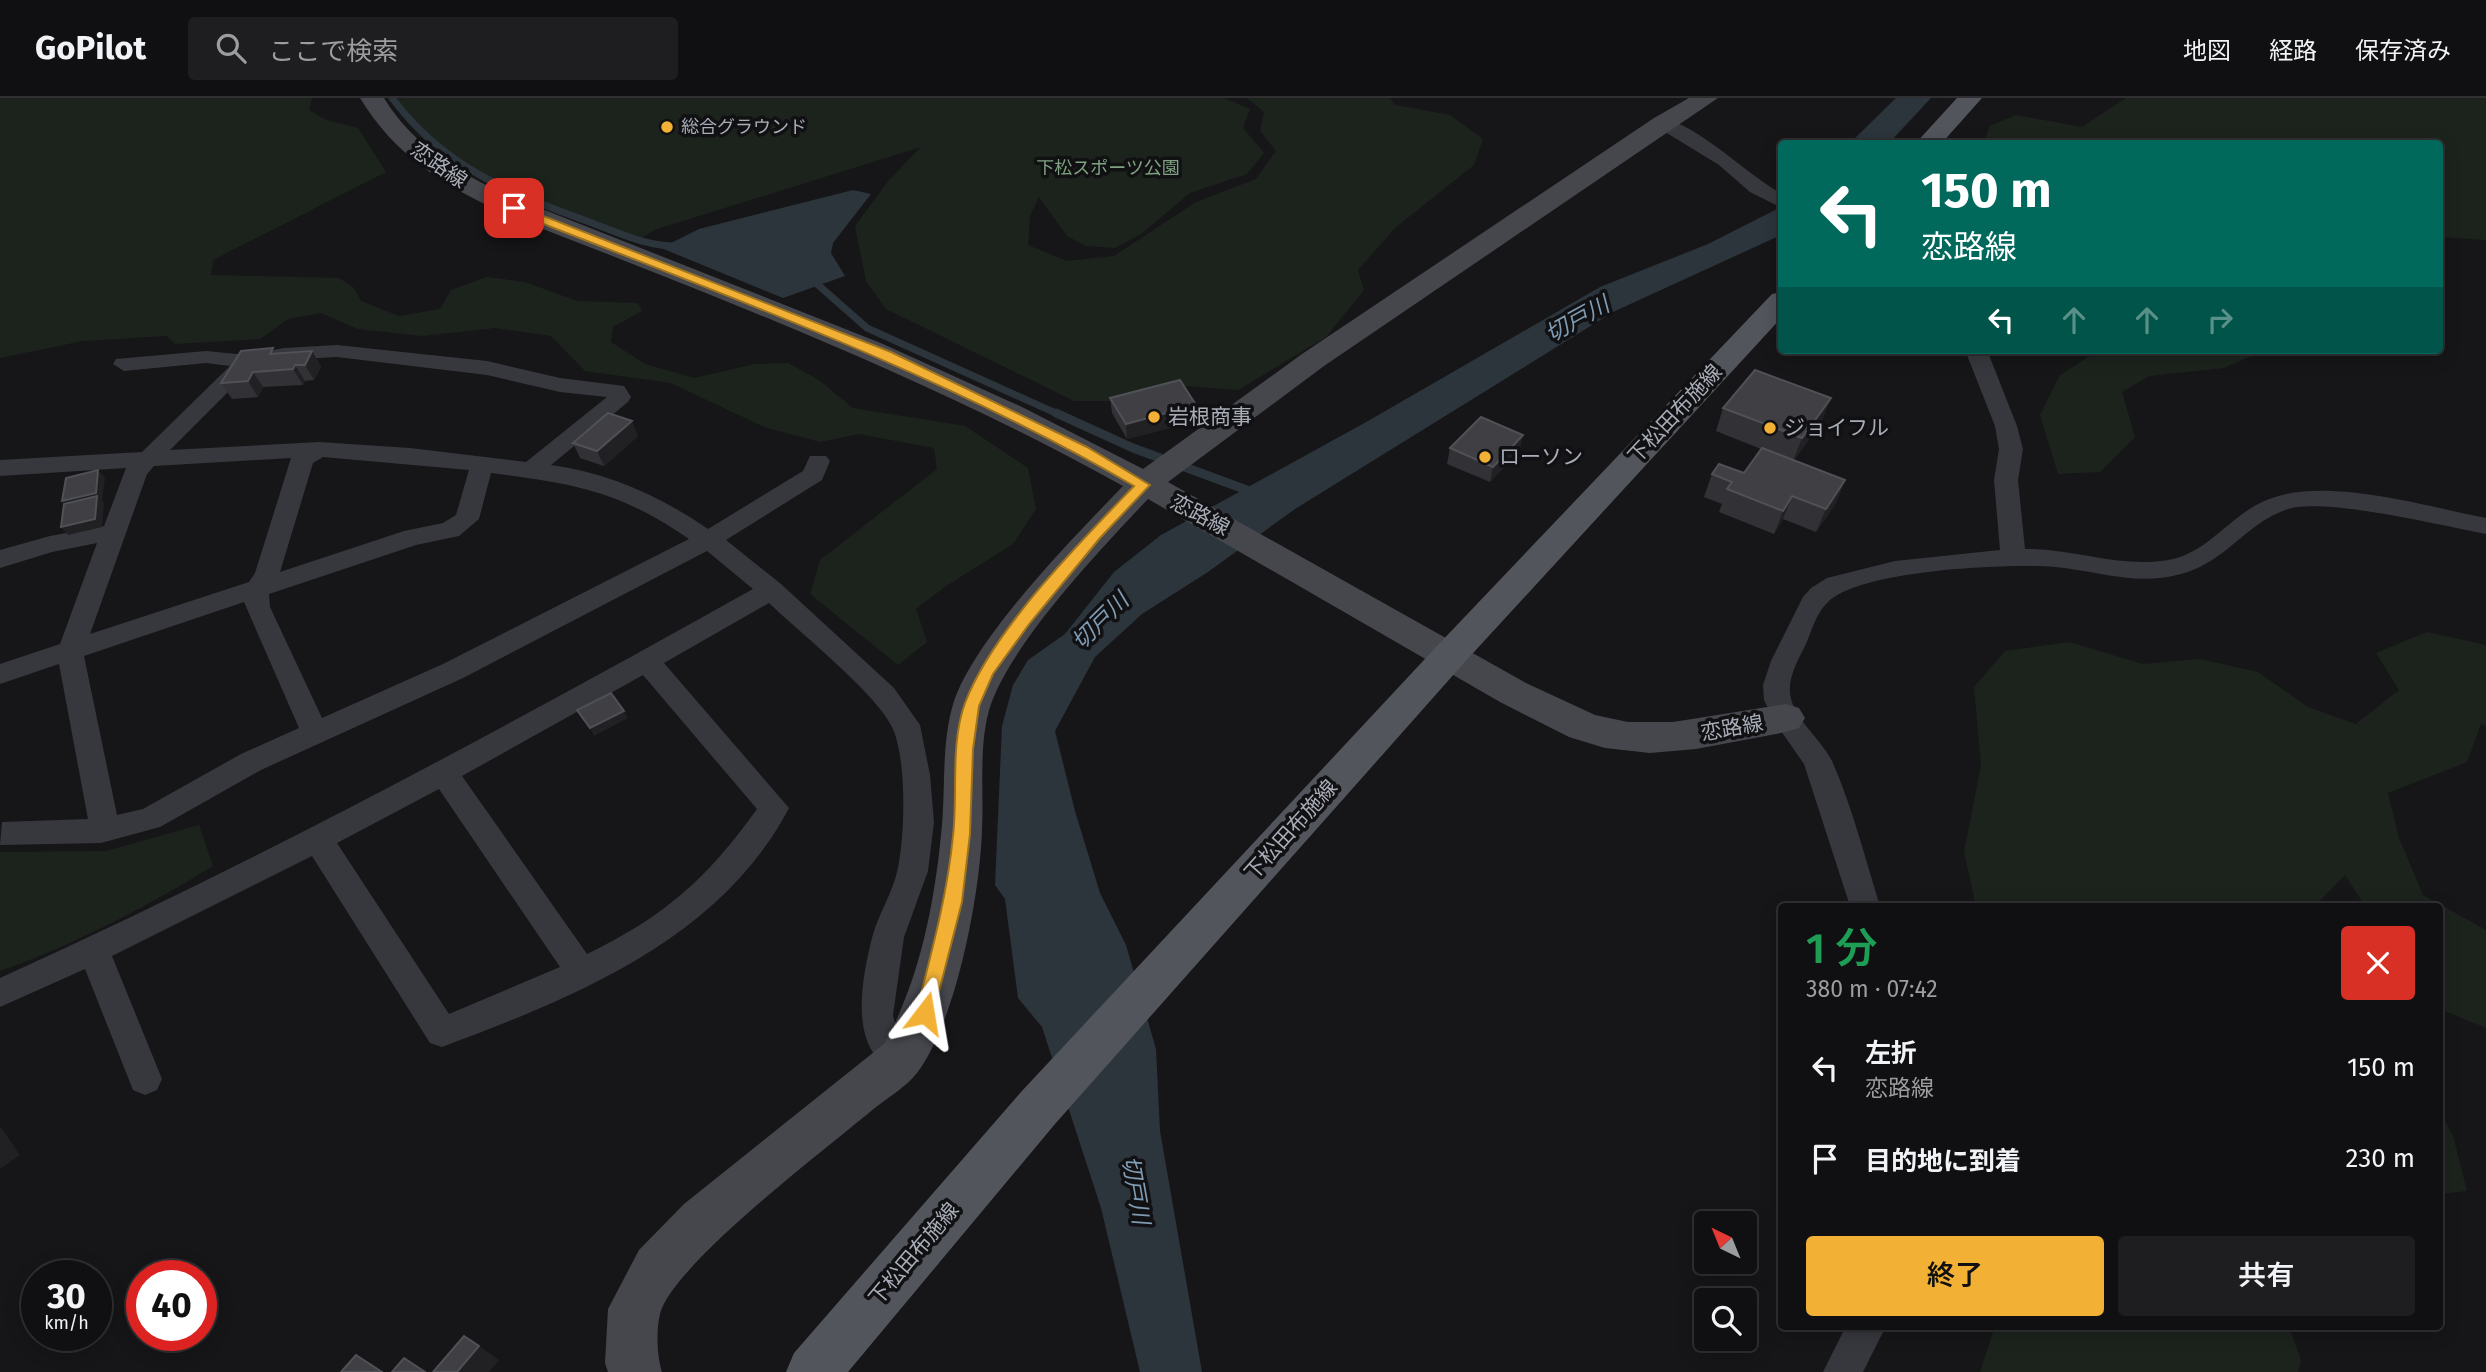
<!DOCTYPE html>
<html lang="ja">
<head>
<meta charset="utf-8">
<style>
  body { margin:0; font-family:"Fira Sans","Noto Sans JP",sans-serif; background:#1e1e20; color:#f1f3f6; height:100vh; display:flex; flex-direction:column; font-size:26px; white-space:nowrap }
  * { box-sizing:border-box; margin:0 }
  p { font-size:23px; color:#9c9d9f }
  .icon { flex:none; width:38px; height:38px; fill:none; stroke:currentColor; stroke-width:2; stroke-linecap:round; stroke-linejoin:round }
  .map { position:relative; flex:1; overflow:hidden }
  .panel { position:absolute; left:1778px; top:805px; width:665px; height:427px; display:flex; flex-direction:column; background:#101012; border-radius:7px; box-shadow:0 4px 18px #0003,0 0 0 2px #303032 }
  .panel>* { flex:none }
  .hud { position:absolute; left:1778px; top:42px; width:665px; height:214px; border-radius:7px; box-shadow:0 4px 18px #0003,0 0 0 2px #303032; background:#00695c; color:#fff; overflow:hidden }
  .needle { width:46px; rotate:317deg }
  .buttons { position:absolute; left:1694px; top:1113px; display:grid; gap:14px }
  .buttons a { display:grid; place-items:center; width:63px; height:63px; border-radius:7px; background:#101012; box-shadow:0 4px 18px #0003,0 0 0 2px #303032; font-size:35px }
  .speed { position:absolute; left:21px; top:1162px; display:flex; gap:14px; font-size:35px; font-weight:700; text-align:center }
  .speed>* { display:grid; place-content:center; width:91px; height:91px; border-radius:50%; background:#101012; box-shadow:0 4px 18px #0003,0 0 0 2px #303032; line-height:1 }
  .speed small { font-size:18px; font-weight:400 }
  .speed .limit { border:10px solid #d22; background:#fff; color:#111 }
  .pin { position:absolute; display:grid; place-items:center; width:60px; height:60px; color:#fff; margin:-30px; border-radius:14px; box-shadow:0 4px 10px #0006 }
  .me { position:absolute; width:77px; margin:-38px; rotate:14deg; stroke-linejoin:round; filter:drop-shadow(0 0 5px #0008) }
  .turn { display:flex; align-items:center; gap:24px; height:147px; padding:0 28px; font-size:32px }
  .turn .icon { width:91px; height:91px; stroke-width:2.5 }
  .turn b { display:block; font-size:49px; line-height:60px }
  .lanes { display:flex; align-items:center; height:66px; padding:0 28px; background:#0003; justify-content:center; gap:35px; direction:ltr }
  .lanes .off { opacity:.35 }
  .round { display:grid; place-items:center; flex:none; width:74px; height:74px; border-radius:7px; background:#1e1e20 }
  .summary { display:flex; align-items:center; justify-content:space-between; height:119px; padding:0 28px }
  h1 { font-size:42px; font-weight:600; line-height:52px; color:#1e9e55 }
  .action { display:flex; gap:14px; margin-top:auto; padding:14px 28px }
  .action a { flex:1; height:80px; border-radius:7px; background:#f2b134; color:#111; font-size:28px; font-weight:600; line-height:80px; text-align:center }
  .action a+a { background:#1e1e20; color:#f1f3f6 }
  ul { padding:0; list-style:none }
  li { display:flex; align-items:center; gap:21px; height:91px; padding:0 28px }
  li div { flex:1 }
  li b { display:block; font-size:26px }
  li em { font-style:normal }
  header { display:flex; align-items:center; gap:42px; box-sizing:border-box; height:98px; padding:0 35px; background:#101012; border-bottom:2px solid #303032 }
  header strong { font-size:33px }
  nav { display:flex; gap:38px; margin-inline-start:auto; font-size:24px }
  .search { width:490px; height:63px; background:#1e1e20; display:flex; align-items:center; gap:18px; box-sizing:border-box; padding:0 24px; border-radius:7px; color:#9c9d9f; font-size:26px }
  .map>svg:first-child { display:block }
  .green { fill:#1c231d }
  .water { fill:#2c353c }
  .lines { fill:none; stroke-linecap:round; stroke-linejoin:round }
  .stream-far1 { stroke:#2c353c; stroke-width:7 }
  .stream { stroke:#2c353c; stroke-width:9 }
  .street { fill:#37383d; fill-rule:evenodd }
  .secondary { fill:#45474d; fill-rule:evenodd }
  .primary { fill:#53555c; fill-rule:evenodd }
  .wall { fill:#323236 }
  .shaded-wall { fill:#212124 }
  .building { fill:#3f3f44; stroke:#4f5156; stroke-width:2 }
  .route { fill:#f2b134; stroke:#9d7322; stroke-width:2 }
  .poi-dot { fill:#f2b134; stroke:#111113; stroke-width:2.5 }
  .labels { text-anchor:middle; stroke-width:7; stroke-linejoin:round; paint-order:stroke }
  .far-poi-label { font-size:18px; fill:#a8adb8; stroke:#111113; text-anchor:start }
  .far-park-label { font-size:18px; fill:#7fa381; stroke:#111113 }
  .street-label { font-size:21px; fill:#a8adb8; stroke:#111113 }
  .poi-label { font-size:21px; fill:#a8adb8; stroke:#111113; text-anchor:start }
  .water-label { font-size:23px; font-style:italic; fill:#7f9bb3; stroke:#111113 }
</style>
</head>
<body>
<header>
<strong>GoPilot</strong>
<div class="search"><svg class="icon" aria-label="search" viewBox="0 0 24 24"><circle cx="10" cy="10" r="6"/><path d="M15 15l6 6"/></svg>ここで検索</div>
<nav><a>地図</a><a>経路</a><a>保存済み</a></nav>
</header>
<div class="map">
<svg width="2486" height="1274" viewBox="0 0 2486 1274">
  <rect width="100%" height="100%" fill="#161618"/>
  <g class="green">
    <path d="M 0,0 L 312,0 L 309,12 L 326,22 L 358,30 L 386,74 L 213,162 L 211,177 L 339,180 L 353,189 L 361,203 L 399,218 L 440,211 L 451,192 L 487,179 L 525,184 L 577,203 L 638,205 L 642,213 L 613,229 L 611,244 L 645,266 L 694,280 L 755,266 L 788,265 L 819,282 L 853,310 L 965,328 L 1028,370 L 1036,411 L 1013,446 L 946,488 L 916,511 L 927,544 L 898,567 L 810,496 L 820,462 L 937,371 L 934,350 L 859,336 L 820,344 L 764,329 L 671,285 L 585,273 L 551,238 L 495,230 L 422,238 L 358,231 L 321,215 L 288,221 L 260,241 L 175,246 L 167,238 L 83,243 L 0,260 Z"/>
    <path d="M 390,0 L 1224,0 L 1250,11 L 1243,30 L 1264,55 L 1247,76 L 1190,95 L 1141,136 L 1115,150 L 1086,148 L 1067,138 L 1039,99 L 1030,118 L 1028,147 L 1067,163 L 1114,158 L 1196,104 L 1256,81 L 1276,53 L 1260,33 L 1264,14 L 1247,0 L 1390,0 L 1395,7 L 1450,17 L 1483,41 L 1474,67 L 1395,130 L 1358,172 L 1364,192 L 1326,239 L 1238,292 L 1188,288 L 1117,303 L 1074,303 L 886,211 L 866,183 L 855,128 L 889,82 L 921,49 L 657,131 L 634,144 C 546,110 442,85 390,0 Z"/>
    <path d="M 2126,0 L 2486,0 L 2486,142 L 2440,139 L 2440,46 L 1983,45 L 1990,28 L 2016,17 L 2082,29 Z"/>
    <path d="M 2157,252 L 2265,252 L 2224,270 L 2149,278 L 2122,294 L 2135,339 L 2100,374 L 2058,376 L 2040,317 L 2060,277 L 2088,259 Z"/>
    <path d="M 2427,534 L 2486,547 L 2486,628 L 2481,626 L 2467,664 L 2388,695 L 2399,740 L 2423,797 L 2486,832 L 2486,930 L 2440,911 L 2440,808 L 2365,808 L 2345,777 L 2315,808 L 1976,808 L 1964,754 L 1981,667 L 1974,589 L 2005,553 L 2069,544 L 2143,566 L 2200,561 L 2258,574 L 2308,609 L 2356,626 L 2399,592 L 2376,555 Z"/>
    <path d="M 199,727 L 213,768 C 148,808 72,848 0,873 L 0,754 L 106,753 Z"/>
    <path d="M 2440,1014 L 2453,1038 L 2467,1093 L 2440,1096 Z"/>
    <path d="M 1995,1228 L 2289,1229 L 2301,1262 L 2298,1274 L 1980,1274 Z"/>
  </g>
  <g class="water">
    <path d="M 1896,0 L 1931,0 L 1889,45 L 1850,45 Z"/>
    <path d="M 853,92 L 871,96 L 833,145 L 831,155 L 845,178 L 783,200 L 661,150 L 699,131 Z"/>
    <path d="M 1781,109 L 1781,137 L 1613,214 L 1295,411 L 1208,474 L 1142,516 L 1095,559 L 1055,633 L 1075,713 L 1100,795 L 1126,847 L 1156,951 L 1160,1033 L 1202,1274 L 1140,1274 L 1101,1110 L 1042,929 L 1018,900 L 1005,801 L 995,787 L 1002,628 L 1013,587 L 1028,562 L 1065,536 L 1114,474 L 1161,437 L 1368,323 L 1600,189 L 1708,146 Z"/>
  </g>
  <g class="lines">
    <g class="stream-far1">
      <path d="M 392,0 C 444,70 512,96 592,125 C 621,136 648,149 679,148"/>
      <path d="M 809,179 L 867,230 L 1060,317"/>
    </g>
    <path class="stream" d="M 1056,315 L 1133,350 L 1255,395"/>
    <g class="street">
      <path d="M 1663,20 C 1701,29 1746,76 1782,96 L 1782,110 L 1750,94 L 1719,67 L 1657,29 L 1654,25 Z"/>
      <path d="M 337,247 L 487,263 L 560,280 L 624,288 L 631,299 L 628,304 L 551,367 C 609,375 660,398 708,431 L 803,373 L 810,358 L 826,358 L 830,363 L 822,382 L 726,442 L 781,486 L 894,590 L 920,627 L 930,677 L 934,724 L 928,773 L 904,839 L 893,917 L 898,936 L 912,950 L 917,961 L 912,972 L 900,976 C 847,956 861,884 872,840 C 878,816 893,795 898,770 C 905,736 907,660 892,629 C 876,595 799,534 769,505 L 664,565 L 789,710 C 720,842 573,900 442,949 L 430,945 L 312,758 L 112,858 L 162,981 L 157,992 L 145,997 L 133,992 L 85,871 L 0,909 L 0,880 C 259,763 506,629 753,491 L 707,453 L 463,580 L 261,672 L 160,729 L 101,745 L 0,747 L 2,724 L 88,721 L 59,566 L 0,586 L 0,566 L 60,546 L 97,445 L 52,454 L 0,470 L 0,452 L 50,438 L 104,428 L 126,370 L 0,378 L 0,362 L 142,354 L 230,268 L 206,265 L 124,273 L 113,266 L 116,261 L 206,253 L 247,257 L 284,250 ZM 337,259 L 487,277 L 560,294 L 607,299 L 526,364 L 410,350 L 319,344 L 170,352 L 254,268 L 284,262 ZM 323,359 L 469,372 L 456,417 L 443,425 L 404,433 L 280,474 L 313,365 ZM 291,360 L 255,475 L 249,484 L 90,536 L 147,376 L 154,368 ZM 491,375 C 574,386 618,392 689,441 L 443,566 L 322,620 L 270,509 L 269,496 L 416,447 L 459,438 L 479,421 ZM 244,504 L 299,630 L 241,656 L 143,711 L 117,717 L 84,558 ZM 643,577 L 757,711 C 707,781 665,818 587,856 L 462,678 ZM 439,691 L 560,869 L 449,916 L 337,745 Z"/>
      <path d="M 1965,252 L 1987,252 L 2017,328 L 2023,351 L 2018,382 L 2025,451 C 2074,450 2124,472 2173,461 C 2208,453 2230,419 2262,404 C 2320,376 2423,408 2486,420 L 2486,436 C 2444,428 2324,399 2288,411 C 2238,428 2225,473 2160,480 C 2125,484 2089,472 2055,469 C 2009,465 1860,472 1828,504 C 1816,515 1812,532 1806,546 C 1798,562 1786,582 1791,601 C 1798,625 1821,641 1832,663 C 1852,708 1865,760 1880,808 L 1850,808 L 1804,666 L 1776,626 L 1764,602 L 1763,587 L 1771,563 L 1803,499 L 1811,490 L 1827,480 L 1895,463 L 2000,452 L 1994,382 L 1999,351 L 1995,328 Z"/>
      <path d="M 1846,1228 L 1886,1228 L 1863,1274 L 1823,1274 Z"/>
    </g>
    <path class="secondary" d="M 360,0 L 384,0 C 412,46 455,72 502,95 L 883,246 L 1024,310 L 1143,371 L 1302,256 L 1654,20 L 1689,0 L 1718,0 L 1324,268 L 1168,384 L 1526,585 L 1595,617 L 1628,624 L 1673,624 L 1786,606 L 1799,610 L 1805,620 L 1799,630 L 1786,634 L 1696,651 L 1650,655 L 1605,650 L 1569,639 L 1500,604 L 1148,401 C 1100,452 1014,542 991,606 C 978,644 984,693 982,732 C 980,797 956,924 917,975 C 907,988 889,999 876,1009 C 831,1047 672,1167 660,1216 C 656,1232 657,1259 662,1274 L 608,1274 L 605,1265 L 608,1211 L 639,1152 L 684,1106 L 884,946 C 919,884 934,808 941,737 C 946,695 941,651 952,610 C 969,545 1075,438 1123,388 C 925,278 715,198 505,116 C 445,88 395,58 360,0 Z"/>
    <g class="primary">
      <path d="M 1957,0 L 1982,0 L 1941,46 L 1915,46 Z"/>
      <path d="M 1782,194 L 1782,219 L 1463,566 L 1055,1026 L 848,1274 L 786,1274 L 794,1255 L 1021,994 L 1437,548 L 1772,196 Z"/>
    </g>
  </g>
  <g class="wall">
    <path d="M 312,253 L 321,269 L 314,282 L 305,283 L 303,287 L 263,289 L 258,299 L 232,301 L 221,285 L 277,256 Z"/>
    <path d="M 1110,300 L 1196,307 L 1197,323 L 1127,341 L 1112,315 Z"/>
    <path d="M 1723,310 L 1822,323 L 1794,362 L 1845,382 L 1836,405 L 1816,434 L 1783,421 L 1774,436 L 1719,414 L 1722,406 L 1704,399 L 1712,376 L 1744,375 L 1761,351 L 1716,333 Z"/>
    <path d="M 638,338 L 604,368 L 580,360 L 573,345 Z"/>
    <path d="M 1450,350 L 1520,352 L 1490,384 L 1447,366 Z"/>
  </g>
  <g class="shaded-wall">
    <path d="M 312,253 L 321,269 L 314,282 L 305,267 Z"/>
    <path d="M 295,267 L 305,283 L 303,287 L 293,271 Z"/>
    <path d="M 253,274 L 263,289 L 258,299 L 248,283 Z"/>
    <path d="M 1831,300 L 1822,323 L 1793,363 L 1802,340 Z"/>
    <path d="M 1196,307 L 1197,323 L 1127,341 L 1126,326 Z"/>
    <path d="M 632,323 L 638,338 L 604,368 L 597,353 Z"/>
    <path d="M 1523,337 L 1520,352 L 1490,384 L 1493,369 Z"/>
    <path d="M 98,372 L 105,380 L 102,403 L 104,405 L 102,429 L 68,437 L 61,429 L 69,411 L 62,403 Z"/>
    <path d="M 1845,382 L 1836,405 L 1816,434 L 1826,411 Z"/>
    <path d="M 1792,398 L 1783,421 L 1774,436 L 1783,413 Z"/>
    <path d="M 624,613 L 628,620 L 594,638 L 590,630 Z"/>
    <path d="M 0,1028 L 20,1057 L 0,1071 Z"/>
    <path d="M 479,1248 L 499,1262 L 489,1274 L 457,1274 Z"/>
  </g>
  <g class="building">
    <path d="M 273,250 L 270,256 L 312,253 L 305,267 L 295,267 L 293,271 L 253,274 L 248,283 L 221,285 L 241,253 Z"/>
    <path d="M 1755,272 L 1831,300 L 1802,340 L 1723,310 Z"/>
    <path d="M 1180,282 L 1196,307 L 1126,326 L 1110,300 Z"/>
    <path d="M 608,315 L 632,323 L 597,353 L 573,345 Z"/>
    <path d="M 1481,319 L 1523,337 L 1493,369 L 1450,350 Z"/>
    <path d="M 1762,350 L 1845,382 L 1826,411 L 1792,398 L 1783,413 L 1727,391 L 1732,384 L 1712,376 L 1719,366 L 1744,375 Z"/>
    <path d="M 98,372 L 96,395 L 62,403 L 66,380 Z"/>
    <path d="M 97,398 L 95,421 L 61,429 L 64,406 Z"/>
    <path d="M 611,595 L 624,613 L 590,630 L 577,612 Z"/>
    <path d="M 464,1238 L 479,1248 L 457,1274 L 433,1274 Z"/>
    <path d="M 356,1257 L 382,1274 L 341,1274 Z"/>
    <path d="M 404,1260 L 425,1274 L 392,1274 Z"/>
  </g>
  <path class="route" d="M 510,108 L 518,108 L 891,254 L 1087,349 L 1150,387 L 1100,440 L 1030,525 L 993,576 L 979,608 L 973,651 L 970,736 L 962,804 L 932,921 L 925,923 L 919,921 L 916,915 C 931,856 947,799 953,738 C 958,695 950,646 965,605 C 992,533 1080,444 1134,388 C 937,273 722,196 510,113 Z"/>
  <g class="poi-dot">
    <circle cx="667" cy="29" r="7"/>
    <circle cx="1154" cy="319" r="7"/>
    <circle cx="1770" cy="330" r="7"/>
    <circle cx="1485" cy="359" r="7"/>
  </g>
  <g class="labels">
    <g class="far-poi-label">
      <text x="681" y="35">総合グラウンド</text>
    </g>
    <g class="far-park-label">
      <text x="1108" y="76">下松スポーツ公園</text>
    </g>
    <g class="street-label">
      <text transform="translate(439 67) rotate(35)" y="7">恋路線</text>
      <text transform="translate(1675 316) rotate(-47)" y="7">下松田布施線</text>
      <text transform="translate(1200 417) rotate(28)" y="7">恋路線</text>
      <text transform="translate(1732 630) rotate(-10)" y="7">恋路線</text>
      <text transform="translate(1291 732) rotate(-48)" y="7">下松田布施線</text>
      <text transform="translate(914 1156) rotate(-50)" y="7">下松田布施線</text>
    </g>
    <g class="poi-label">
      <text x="1168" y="326">岩根商事</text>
      <text x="1784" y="337">ジョイフル</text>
      <text x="1499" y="366">ローソン</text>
    </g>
    <g class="water-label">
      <text transform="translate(1577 221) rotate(-29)" y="8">切戸川</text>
      <text transform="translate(1100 523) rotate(-45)" y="8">切戸川</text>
      <text transform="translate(1136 1092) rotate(80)" y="8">切戸川</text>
    </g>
  </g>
</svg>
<div class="buttons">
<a><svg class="needle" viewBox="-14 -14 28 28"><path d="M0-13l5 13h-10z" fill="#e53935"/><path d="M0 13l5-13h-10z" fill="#9c9d9f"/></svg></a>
<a><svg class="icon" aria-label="search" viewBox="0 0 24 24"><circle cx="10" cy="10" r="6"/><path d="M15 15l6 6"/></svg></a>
</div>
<div class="speed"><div>30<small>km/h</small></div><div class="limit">40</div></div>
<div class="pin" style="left:514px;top:110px;background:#d93025"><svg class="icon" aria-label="arrive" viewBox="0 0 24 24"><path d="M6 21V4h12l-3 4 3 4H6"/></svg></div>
<svg class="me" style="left:925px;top:915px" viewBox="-20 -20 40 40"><path d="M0-17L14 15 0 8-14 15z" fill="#f2b134" stroke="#fff" stroke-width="4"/></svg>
<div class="hud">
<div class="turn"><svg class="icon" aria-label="left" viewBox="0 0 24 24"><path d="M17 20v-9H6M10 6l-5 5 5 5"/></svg><div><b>150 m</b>恋路線</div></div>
<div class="lanes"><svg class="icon" aria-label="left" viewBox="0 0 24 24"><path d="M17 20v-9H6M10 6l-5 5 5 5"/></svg><svg class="icon off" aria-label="ahead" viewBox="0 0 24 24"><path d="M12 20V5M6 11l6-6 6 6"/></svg><svg class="icon off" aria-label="ahead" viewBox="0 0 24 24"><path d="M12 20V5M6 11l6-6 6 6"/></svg><svg class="icon off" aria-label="right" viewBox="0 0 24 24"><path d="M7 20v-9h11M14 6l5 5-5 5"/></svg></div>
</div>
<section class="panel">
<div class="summary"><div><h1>1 分</h1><p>380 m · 07:42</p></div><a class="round" style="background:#d93025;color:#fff"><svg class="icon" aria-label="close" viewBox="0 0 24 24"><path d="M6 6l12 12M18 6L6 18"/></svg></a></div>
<ul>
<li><svg class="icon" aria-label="left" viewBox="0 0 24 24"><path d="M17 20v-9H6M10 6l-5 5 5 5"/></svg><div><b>左折</b><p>恋路線</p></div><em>150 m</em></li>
<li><svg class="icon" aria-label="arrive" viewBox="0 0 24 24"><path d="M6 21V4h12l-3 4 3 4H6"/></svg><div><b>目的地に到着</b></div><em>230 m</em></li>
</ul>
<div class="action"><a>終了</a><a>共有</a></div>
</section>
</div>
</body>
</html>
